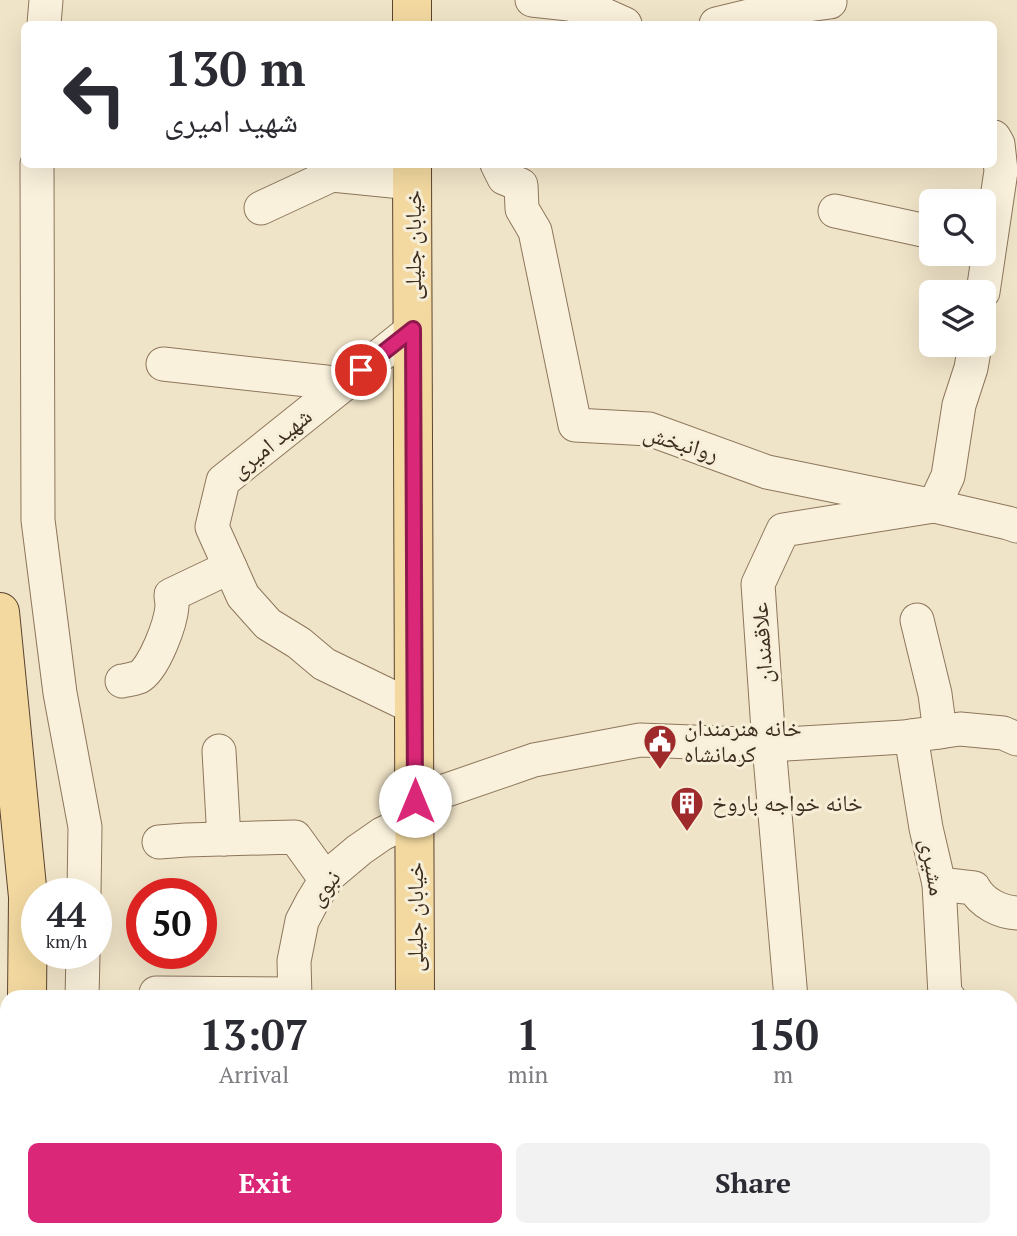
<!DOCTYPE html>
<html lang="en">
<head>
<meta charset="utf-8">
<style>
  body { margin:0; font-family:"PT Serif","Noto Naskh Arabic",serif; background:#f2f2f3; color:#2b2b33; height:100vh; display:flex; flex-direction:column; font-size:26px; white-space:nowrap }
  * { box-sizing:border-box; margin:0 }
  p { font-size:23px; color:#7c7c81 }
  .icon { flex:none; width:38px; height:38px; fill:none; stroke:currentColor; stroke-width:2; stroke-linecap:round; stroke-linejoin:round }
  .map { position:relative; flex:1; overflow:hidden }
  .side { position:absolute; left:0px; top:990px; width:1018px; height:247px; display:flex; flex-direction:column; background:#fff; border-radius:21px 21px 0 0; box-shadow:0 7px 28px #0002 }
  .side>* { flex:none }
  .top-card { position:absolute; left:21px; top:21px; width:976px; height:147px; border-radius:10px; box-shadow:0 7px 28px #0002; background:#fff; color:#2b2b33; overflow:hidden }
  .controls { position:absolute; left:919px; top:189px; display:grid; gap:14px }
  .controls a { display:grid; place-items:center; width:77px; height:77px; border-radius:10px; background:#fff; box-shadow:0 7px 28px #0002; font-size:35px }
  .speed { position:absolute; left:21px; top:878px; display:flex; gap:14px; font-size:35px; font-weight:700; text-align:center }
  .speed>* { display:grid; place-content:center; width:91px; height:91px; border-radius:50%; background:#fff; box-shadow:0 7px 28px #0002; line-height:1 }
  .speed small { font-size:18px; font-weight:400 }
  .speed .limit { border:10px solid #d22; background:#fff; color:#111 }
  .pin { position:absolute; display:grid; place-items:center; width:60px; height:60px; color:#fff; margin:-30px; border:4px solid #fff; border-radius:50%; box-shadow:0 2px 7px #0007 }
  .me { position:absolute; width:77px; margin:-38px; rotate:0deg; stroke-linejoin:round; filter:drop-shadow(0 0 5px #0008) }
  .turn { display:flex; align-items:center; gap:24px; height:147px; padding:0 28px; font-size:32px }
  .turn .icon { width:91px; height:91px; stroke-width:2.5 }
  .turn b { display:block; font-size:49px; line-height:60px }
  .eta { display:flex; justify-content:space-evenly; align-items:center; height:119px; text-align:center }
  .eta b { font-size:42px; font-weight:700; line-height:49px }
  .primary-button { display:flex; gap:14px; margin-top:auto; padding:14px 28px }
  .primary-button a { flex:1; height:80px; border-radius:10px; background:#db2777; color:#fff; font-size:28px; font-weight:700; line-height:80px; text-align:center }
  .primary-button a+a { background:#f2f2f3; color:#2b2b33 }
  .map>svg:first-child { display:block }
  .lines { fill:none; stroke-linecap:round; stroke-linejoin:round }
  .minor-casing { stroke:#8d765c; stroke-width:35 }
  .major-casing { stroke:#5b4430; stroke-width:40 }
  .minor { stroke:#faf1dc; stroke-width:33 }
  .major { stroke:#f3d9a0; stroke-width:38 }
  .route-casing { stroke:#8e194d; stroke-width:18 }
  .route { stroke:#db2777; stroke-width:12 }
  .labels { text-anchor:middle; stroke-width:6; stroke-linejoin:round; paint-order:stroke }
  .street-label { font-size:23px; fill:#3d2e20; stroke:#f7eed8 }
  .poi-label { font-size:23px; fill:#3d2e20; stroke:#f7eed8; text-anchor:start }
</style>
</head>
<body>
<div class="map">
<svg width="1017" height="1236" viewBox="0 0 1017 1236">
  <rect width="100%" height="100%" fill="#f0e4c8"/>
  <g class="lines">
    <defs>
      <g id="minor">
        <path d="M 532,0 L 569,4 L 596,11 L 625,24"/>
        <path d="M 44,24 L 46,0"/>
        <path d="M 716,24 L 778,9 L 830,2"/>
        <path d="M 37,164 L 38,520 L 60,693 L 85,827 L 84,894"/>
        <path d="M 497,164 L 504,178 L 521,185 L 522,209 L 535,231 L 575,425 L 649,429 L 767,472 L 934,506 L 1008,523 L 1017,526"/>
        <path d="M 261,208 L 332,175 L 412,183"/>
        <path d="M 835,211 L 931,232"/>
        <path d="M 983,292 L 1001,171 L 998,144 L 994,137"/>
        <path d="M 413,329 L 223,481 L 212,527 L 243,596 L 268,624 L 299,643 L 324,664 L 415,708"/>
        <path d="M 163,364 L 344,384"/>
        <path d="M 917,620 L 935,694 L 940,732"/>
        <path d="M 122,681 C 127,680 134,679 139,677 C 154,669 171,623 172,606 C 172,602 171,598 171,595 L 230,567"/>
        <path d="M 911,736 L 926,828 L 939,884 L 945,995 L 949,998"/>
        <path d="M 219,751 L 224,839"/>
        <path d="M 415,801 L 534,760 L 640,740 L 769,745 L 904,737 L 960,729 L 1003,733 L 1017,739"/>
        <path d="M 159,842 L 186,840 L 295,837 L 326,880"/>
        <path d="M 939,884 L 974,888 C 982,903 1000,912 1017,913"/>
        <path d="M 156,993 L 295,994"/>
        <path d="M 82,998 L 83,954"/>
        <path d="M 295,998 L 294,961 L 302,921 L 312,902 L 328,876 L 359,850 L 382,834 L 415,818"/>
        <path d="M 791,998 L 769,745 L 758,584 L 783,530 L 934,506 L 948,476 L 959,405 L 971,368 L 975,345"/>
        <path d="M 1012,1090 L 1017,1095"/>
        <path d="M 1012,1141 L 1017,1140"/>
        <path d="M 321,1230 L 329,1236"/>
        <path d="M 579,1230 L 579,1236"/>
        <path d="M 836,1230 L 838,1236"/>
        <path d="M 79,1236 L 79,1230"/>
      </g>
      <g id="major">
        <path d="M 412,0 L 412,24"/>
        <path d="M 412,164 L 415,998"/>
        <path d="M 0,612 L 28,897 L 27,998"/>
        <path d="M 416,1230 L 416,1236"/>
        <path d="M 21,1236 L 22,1230"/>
      </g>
    </defs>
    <use href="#minor" class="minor-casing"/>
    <use href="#major" class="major-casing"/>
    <use href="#minor" class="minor"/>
    <use href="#major" class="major"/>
  </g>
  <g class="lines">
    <defs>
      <path id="route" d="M 361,370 L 413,329 L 415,801"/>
    </defs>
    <use href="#route" class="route-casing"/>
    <use href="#route" class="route"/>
  </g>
  <defs>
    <symbol id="civic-pin" viewBox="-11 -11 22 30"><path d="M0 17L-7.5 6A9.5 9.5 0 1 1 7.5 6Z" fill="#9e2a2b" stroke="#f7eed8"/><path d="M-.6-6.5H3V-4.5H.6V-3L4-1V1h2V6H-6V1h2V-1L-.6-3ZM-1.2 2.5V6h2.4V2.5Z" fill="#fff"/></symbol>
    <symbol id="building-pin" viewBox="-11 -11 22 30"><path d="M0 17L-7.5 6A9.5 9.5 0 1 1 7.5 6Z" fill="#9e2a2b" stroke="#f7eed8"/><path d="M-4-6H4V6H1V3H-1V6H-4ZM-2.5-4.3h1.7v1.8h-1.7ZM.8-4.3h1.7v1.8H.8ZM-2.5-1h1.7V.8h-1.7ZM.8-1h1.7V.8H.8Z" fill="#fff"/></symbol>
  </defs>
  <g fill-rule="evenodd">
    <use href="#civic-pin" x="641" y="722" width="38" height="52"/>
    <use href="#building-pin" x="668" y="784" width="38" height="52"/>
  </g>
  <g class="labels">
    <g class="street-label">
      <text transform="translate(413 245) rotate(-90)" y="8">خیابان جلیلی</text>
      <text transform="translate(271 443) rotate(-39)" y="8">شهید امیری</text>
      <text transform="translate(681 443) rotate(17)" y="8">روانبخش</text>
      <text transform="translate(762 643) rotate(-94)" y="8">علاقمندان</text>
      <text transform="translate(933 867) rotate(80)" y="8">مشیری</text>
      <text transform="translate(324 888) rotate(-54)" y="8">نبوی</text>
      <text transform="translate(415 917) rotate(-90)" y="8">خیابان جلیلی</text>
    </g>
    <g class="poi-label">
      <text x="684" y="736">خانه هنرمندان<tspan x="684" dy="26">کرمانشاه</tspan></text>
      <text x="712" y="811">خانه خواجه باروخ</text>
    </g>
  </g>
</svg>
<div class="controls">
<a><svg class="icon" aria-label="search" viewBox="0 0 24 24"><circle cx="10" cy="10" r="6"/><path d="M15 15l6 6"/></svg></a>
<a><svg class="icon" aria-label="layers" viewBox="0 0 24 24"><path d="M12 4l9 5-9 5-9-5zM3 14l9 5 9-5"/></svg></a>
</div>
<div class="speed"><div>44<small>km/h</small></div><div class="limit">50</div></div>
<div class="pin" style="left:361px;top:370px;background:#d93025"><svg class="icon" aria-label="arrive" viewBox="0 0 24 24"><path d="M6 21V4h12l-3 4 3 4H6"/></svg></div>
<svg class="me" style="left:415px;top:801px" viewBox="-20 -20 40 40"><circle r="19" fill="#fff"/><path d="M0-13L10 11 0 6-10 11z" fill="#db2777"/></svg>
<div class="top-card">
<div class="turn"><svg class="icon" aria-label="left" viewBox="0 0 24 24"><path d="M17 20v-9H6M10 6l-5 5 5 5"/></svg><div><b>130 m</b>شهید امیری</div></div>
</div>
<section class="side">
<div class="eta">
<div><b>13:07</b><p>Arrival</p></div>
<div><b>1</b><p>min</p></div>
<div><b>150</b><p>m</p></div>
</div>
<div class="primary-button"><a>Exit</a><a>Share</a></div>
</section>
</div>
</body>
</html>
